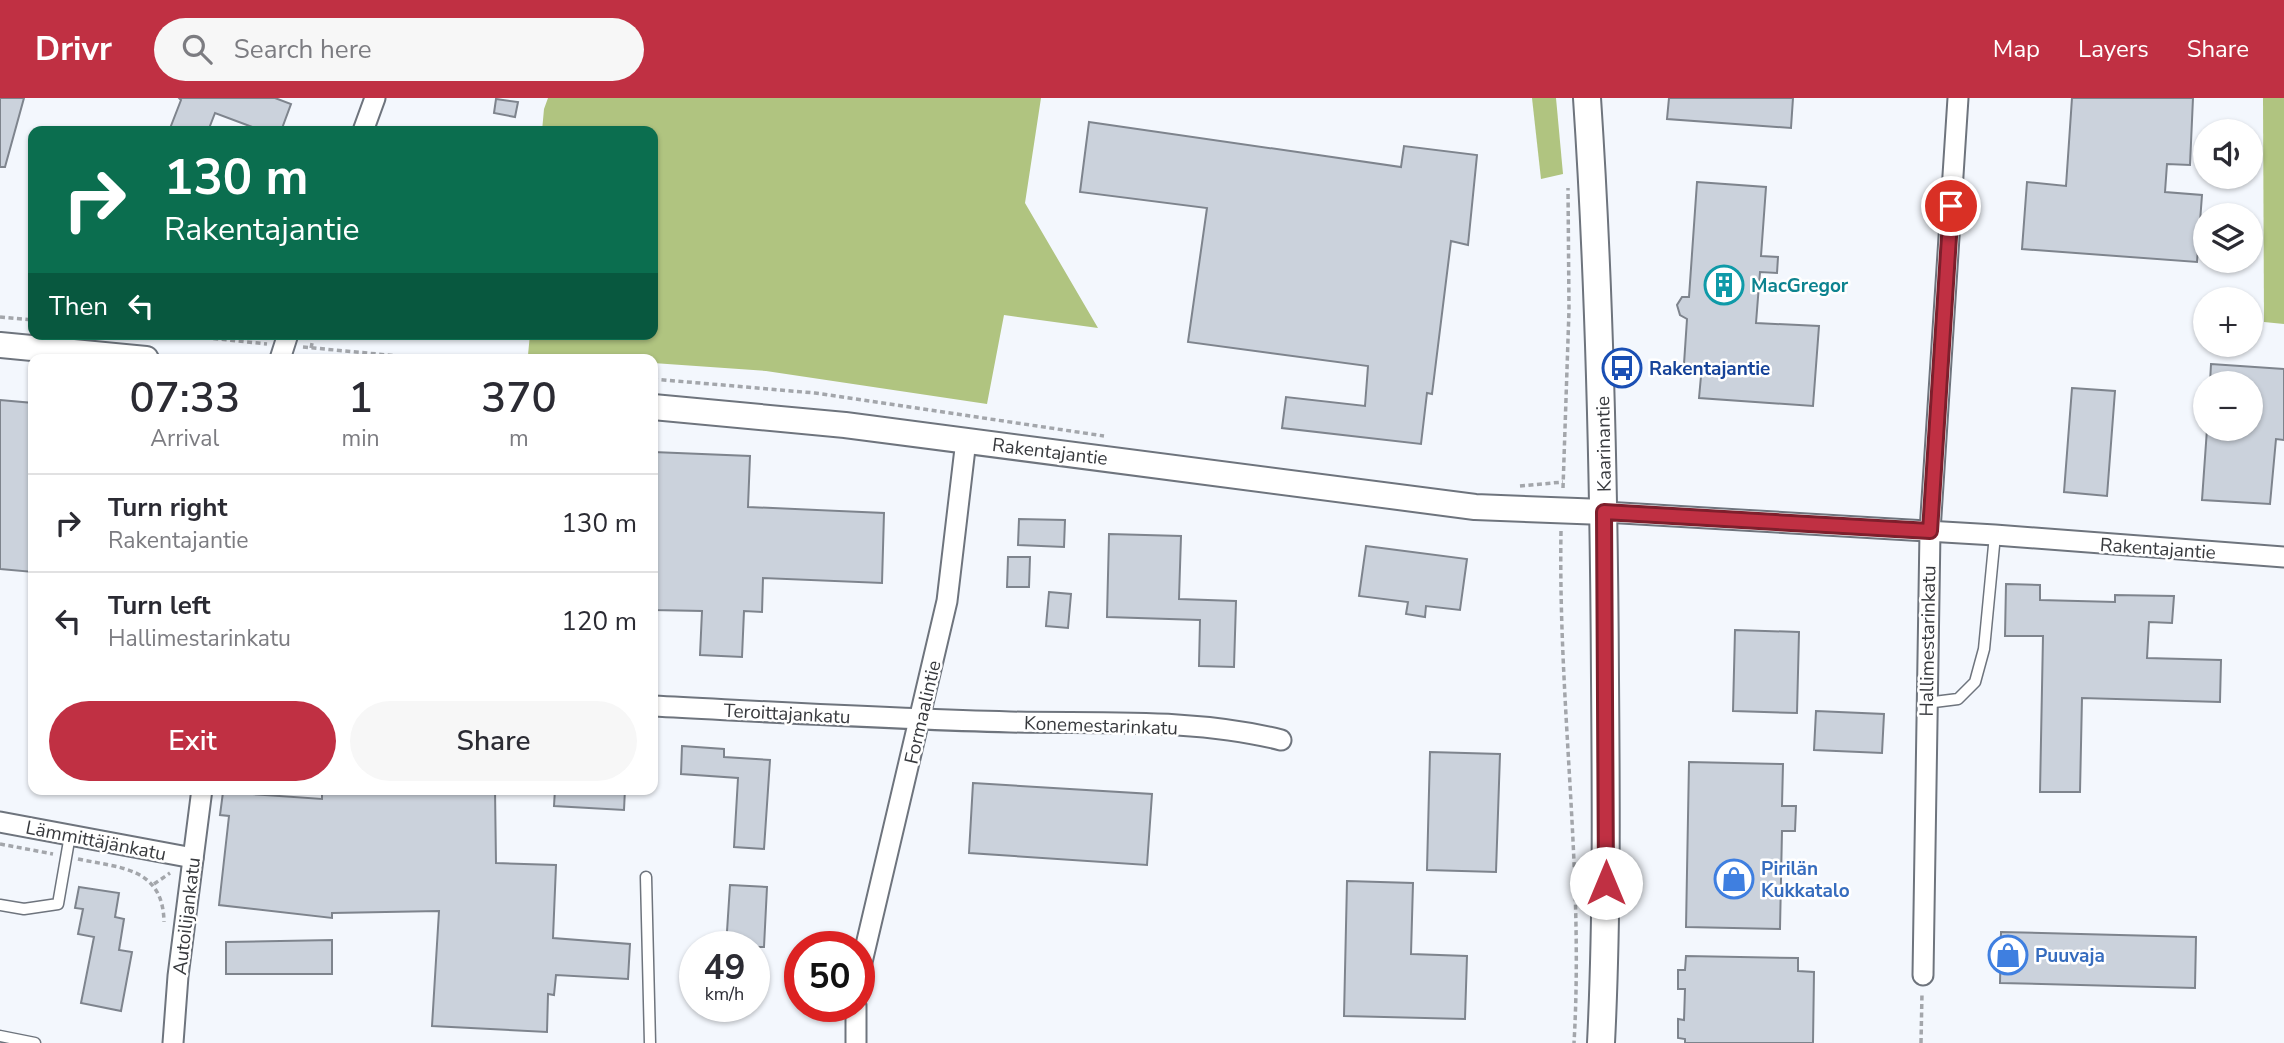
<!DOCTYPE html>
<html lang="en">
<head>
<meta charset="utf-8">
<style>
  body { margin:0; font-family:"Nunito Sans",sans-serif; background:#f7f7f7; color:#2b2b33; height:100vh; display:flex; flex-direction:column; font-size:26px; white-space:nowrap }
  * { box-sizing:border-box; margin:0 }
  p { font-size:23px; color:#7c7c81 }
  .icon { flex:none; width:38px; height:38px; fill:none; stroke:currentColor; stroke-width:2; stroke-linecap:round; stroke-linejoin:round }
  .map { position:relative; flex:1; overflow:hidden }
  .details { position:absolute; left:28px; top:256px; width:630px; height:441px; display:flex; flex-direction:column; background:#fff; border-radius:14px; box-shadow:0 2px 5px #0004 }
  .details>* { flex:none }
  .top-card { position:absolute; left:28px; top:28px; width:630px; height:214px; border-radius:14px; box-shadow:0 2px 5px #0004; background:#0b6e4f; color:#fff; overflow:hidden }
  .buttons { position:absolute; left:2193px; top:21px; display:grid; gap:14px }
  .buttons a { display:grid; place-items:center; width:70px; height:70px; border-radius:50%; background:#fff; box-shadow:0 2px 5px #0004; font-size:35px }
  .speed { position:absolute; left:679px; top:833px; display:flex; gap:14px; font-size:35px; font-weight:700; text-align:center }
  .speed>* { display:grid; place-content:center; width:91px; height:91px; border-radius:50%; background:#fff; box-shadow:0 2px 5px #0004; line-height:1 }
  .speed small { font-size:18px; font-weight:400 }
  .speed .limit { border:10px solid #d22; background:#fff; color:#111 }
  .pin { position:absolute; display:grid; place-items:center; width:60px; height:60px; color:#fff; margin:-30px; border:4px solid #fff; border-radius:50%; box-shadow:0 2px 7px #0007 }
  .me { position:absolute; width:77px; margin:-38px; rotate:0deg; stroke-linejoin:round; filter:drop-shadow(0 0 5px #0008) }
  .turn { display:flex; align-items:center; gap:24px; height:147px; padding:0 21px; font-size:32px }
  .turn .icon { width:91px; height:91px; stroke-width:2.5 }
  .turn b { display:block; font-size:49px; line-height:60px }
  .then { display:flex; align-items:center; height:66px; padding:0 21px; background:#0003; gap:14px; font-size:26px }
  .eta { display:flex; justify-content:space-evenly; align-items:center; height:119px; text-align:center }
  .eta b { font-size:42px; font-weight:600; line-height:49px }
  .cta { display:flex; gap:14px; margin-top:auto; padding:14px 21px }
  .cta a { flex:1; height:80px; border-radius:42px; background:#c03043; color:#fff; font-size:28px; font-weight:600; line-height:80px; text-align:center }
  .cta a+a { background:#f7f7f7; color:#2b2b33 }
  ul { padding:0; list-style:none }
  li { display:flex; align-items:center; gap:21px; height:98px; padding:0 21px; border-top:2px solid #e1e1e2 }
  li div { flex:1 }
  li b { display:block; font-size:26px }
  li em { font-style:normal }
  header { display:flex; align-items:center; gap:42px; box-sizing:border-box; height:98px; padding:0 35px; background:#c03043; color:#fff }
  header strong { font-size:33px }
  nav { display:flex; gap:38px; margin-inline-start:auto; font-size:24px }
  .search { width:490px; height:63px; background:#f7f7f7; display:flex; align-items:center; gap:18px; box-sizing:border-box; padding:0 24px; border-radius:38px; color:#7c7c81; font-size:26px }
  .map>svg:first-child { display:block }
  .forest { fill:#b0c480 }
  .building { fill:#cbd2dc; stroke:#7e848d; stroke-width:2 }
  .lines { fill:none; stroke-linecap:round; stroke-linejoin:round }
  .service-casing { stroke:#6e747d; stroke-width:13 }
  .minor-casing { stroke:#6e747d; stroke-width:23 }
  .tertiary-casing { stroke:#6e747d; stroke-width:28 }
  .secondary-casing { stroke:#6e747d; stroke-width:30 }
  .path { stroke:#a3a6ab; stroke-width:3.5; stroke-dasharray:5 3.5; stroke-linecap:butt }
  .service { stroke:#fff; stroke-width:10 }
  .minor { stroke:#fff; stroke-width:19 }
  .tertiary { stroke:#fff; stroke-width:24 }
  .secondary { stroke:#fff; stroke-width:26 }
  .route-casing { stroke:#7d1f2c; stroke-width:18 }
  .route { stroke:#c03043; stroke-width:12 }
  .labels { text-anchor:middle; stroke-width:5; stroke-linejoin:round; paint-order:stroke }
  .culture-label { font-size:19px; font-weight:bold; fill:#0d838f; stroke:#fff; text-anchor:start }
  .transit-label { font-size:19px; font-weight:bold; fill:#164399; stroke:#fff; text-anchor:start }
  .street-label { font-size:19px; fill:#383a3e; stroke:#fff }
  .shop-label { font-size:19px; font-weight:bold; fill:#366cbe; stroke:#fff; text-anchor:start }
</style>
</head>
<body>
<header>
<strong>Drivr</strong>
<div class="search"><svg class="icon" aria-label="search" viewBox="0 0 24 24"><circle cx="10" cy="10" r="6"/><path d="M15 15l6 6"/></svg>Search here</div>
<nav><a>Map</a><a>Layers</a><a>Share</a></nav>
</header>
<div class="map">
<svg width="2284" height="945" viewBox="0 0 2284 945">
  <rect width="100%" height="100%" fill="#f3f7fd"/>
  <g class="forest">
    <path d="M 548,0 L 1041,0 L 1025,105 L 1098,230 L 1004,217 L 987,306 L 766,273 L 653,265 L 653,261 L 582,261 L 528,257 L 530,236 L 653,236 L 653,33 L 542,33 L 544,11 Z"/>
    <path d="M 1532,0 L 1556,0 L 1563,76 L 1541,81 Z"/>
    <path d="M 2263,0 L 2284,0 L 2284,226 L 2264,224 Z"/>
  </g>
  <g class="building">
    <path d="M 0,0 L 24,0 L 5,69 L 0,69 Z"/>
    <path d="M 179,0 L 275,0 L 291,6 L 281,33 L 263,33 L 215,15 L 208,33 L 169,33 L 181,2 Z"/>
    <path d="M 1669,0 L 1793,0 L 1791,30 L 1667,21 Z"/>
    <path d="M 2072,0 L 2193,0 L 2190,67 L 2167,66 L 2165,94 L 2202,97 L 2197,164 L 2022,151 L 2027,84 L 2066,88 Z"/>
    <path d="M 496,1 L 518,4 L 515,19 L 494,15 Z"/>
    <path d="M 1089,24 L 1401,69 L 1404,48 L 1477,57 L 1468,147 L 1451,143 L 1432,296 L 1427,295 L 1421,346 L 1282,330 L 1286,299 L 1365,308 L 1368,268 L 1188,244 L 1207,110 L 1080,94 Z"/>
    <path d="M 1697,84 L 1766,89 L 1761,158 L 1778,159 L 1777,175 L 1760,174 L 1756,225 L 1819,228 L 1813,308 L 1699,300 L 1702,267 L 1684,266 L 1687,221 L 1680,217 L 1677,207 L 1682,199 L 1689,199 Z"/>
    <path d="M 2211,266 L 2284,271 L 2284,342 L 2276,341 L 2270,406 L 2202,402 L 2207,331 L 2250,331 L 2250,285 L 2210,285 Z"/>
    <path d="M 2072,290 L 2115,293 L 2107,398 L 2064,394 Z"/>
    <path d="M 0,302 L 33,305 L 33,474 L 0,471 Z"/>
    <path d="M 653,354 L 750,358 L 748,409 L 884,415 L 882,485 L 763,480 L 762,514 L 744,513 L 742,559 L 700,557 L 702,513 L 653,512 Z"/>
    <path d="M 1019,421 L 1065,422 L 1064,449 L 1018,447 Z"/>
    <path d="M 1109,436 L 1181,438 L 1179,501 L 1236,503 L 1234,569 L 1199,568 L 1200,522 L 1107,519 Z"/>
    <path d="M 1366,448 L 1467,461 L 1460,512 L 1426,508 L 1425,519 L 1406,516 L 1408,504 L 1359,498 Z"/>
    <path d="M 1008,459 L 1030,459 L 1029,489 L 1007,489 Z"/>
    <path d="M 2006,486 L 2040,487 L 2040,502 L 2115,504 L 2115,497 L 2174,498 L 2172,525 L 2149,524 L 2147,560 L 2221,562 L 2220,604 L 2082,600 L 2080,694 L 2040,694 L 2043,538 L 2005,538 Z"/>
    <path d="M 1049,494 L 1071,496 L 1068,530 L 1046,528 Z"/>
    <path d="M 1735,532 L 1799,534 L 1797,615 L 1733,613 Z"/>
    <path d="M 1816,613 L 1884,616 L 1882,655 L 1814,652 Z"/>
    <path d="M 682,648 L 724,651 L 724,659 L 770,662 L 764,751 L 734,749 L 738,680 L 681,676 Z"/>
    <path d="M 1430,654 L 1500,656 L 1496,774 L 1427,772 Z"/>
    <path d="M 1689,664 L 1783,666 L 1782,708 L 1796,708 L 1795,733 L 1782,733 L 1780,831 L 1686,829 Z"/>
    <path d="M 973,685 L 1152,696 L 1147,767 L 969,755 Z"/>
    <path d="M 397,691 L 495,691 L 496,765 L 556,767 L 553,840 L 630,846 L 628,881 L 556,877 L 554,897 L 548,896 L 547,934 L 432,928 L 439,813 L 332,815 L 332,820 L 219,807 L 229,718 L 220,717 L 223,694 L 322,701 L 322,693 L 397,693 Z"/>
    <path d="M 555,691 L 625,691 L 624,712 L 554,708 Z"/>
    <path d="M 1347,783 L 1413,785 L 1411,856 L 1467,858 L 1465,921 L 1344,918 Z"/>
    <path d="M 730,787 L 767,789 L 764,849 L 726,849 Z"/>
    <path d="M 79,789 L 119,795 L 115,819 L 124,821 L 119,852 L 132,854 L 121,913 L 81,905 L 94,839 L 78,836 L 83,811 L 75,810 Z"/>
    <path d="M 2001,834 L 2196,839 L 2195,890 L 2000,885 Z"/>
    <path d="M 332,842 L 332,876 L 226,876 L 226,844 Z"/>
    <path d="M 1686,858 L 1798,860 L 1798,873 L 1814,874 L 1813,945 L 1685,945 L 1685,941 L 1678,940 L 1678,921 L 1684,922 L 1685,891 L 1678,891 L 1678,872 L 1685,872 Z"/>
  </g>
  <g class="lines">
    <defs>
      <g id="service">
        <path d="M 1926,605 L 1958,601 L 1975,584 L 1984,551 L 1995,437"/>
        <path d="M 646,779 L 650,945"/>
        <path d="M 0,807 L 24,811 L 58,806 L 70,737"/>
        <path d="M 0,938 L 35,945"/>
      </g>
      <g id="minor">
        <path d="M 363,33 L 375,0"/>
        <path d="M 280,261 L 288,236"/>
        <path d="M 1604,414 L 1995,437 L 2284,459"/>
        <path d="M 653,608 C 772,614 891,621 1010,624 C 1098,626 1196,620 1281,642"/>
        <path d="M 0,724 L 193,760"/>
        <path d="M 1923,877 L 1930,433 L 1958,0"/>
        <path d="M 859,883 L 862,864 L 947,503 L 966,342"/>
        <path d="M 173,945 L 178,878 L 202,691"/>
        <path d="M 856,945 L 856,908"/>
      </g>
      <g id="tertiary">
        <path d="M 0,247 L 146,261"/>
        <path d="M 653,309 L 845,327 L 1475,409 L 1604,414"/>
      </g>
      <path id="secondary" d="M 1587,0 C 1600,194 1604,387 1605,581 C 1606,702 1607,824 1601,945"/>
    </defs>
    <use href="#service" class="service-casing"/>
    <use href="#minor" class="minor-casing"/>
    <use href="#tertiary" class="tertiary-casing"/>
    <use href="#secondary" class="secondary-casing"/>
    <g class="path">
      <path d="M 0,219 L 33,222"/>
      <path d="M 171,236 L 267,246"/>
      <path d="M 303,249 L 430,261"/>
      <path d="M 311,250 L 314,236"/>
      <path d="M 653,281 L 815,295 L 1104,338"/>
      <path d="M 1520,388 L 1563,384"/>
      <path d="M 1563,390 L 1569,212 L 1568,90"/>
      <path d="M 1561,433 C 1558,604 1584,774 1574,945"/>
      <path d="M 0,746 L 53,756"/>
      <path d="M 78,761 C 120,770 163,769 164,824"/>
      <path d="M 154,786 L 170,775"/>
      <path d="M 1921,945 L 1922,895"/>
    </g>
    <use href="#service" class="service"/>
    <use href="#minor" class="minor"/>
    <use href="#tertiary" class="tertiary"/>
    <use href="#secondary" class="secondary"/>
  </g>
  <g class="lines">
    <defs>
      <path id="route" d="M 1606,785 L 1604,414 L 1930,433 L 1951,108"/>
    </defs>
    <use href="#route" class="route-casing"/>
    <use href="#route" class="route"/>
  </g>
  <defs>
    <symbol id="building-ring" viewBox="-11 -11 22 22"><circle r="9.5" fill="#fff" stroke="#0f9aa8" stroke-width="1.5"/><path d="M-4-6H4V6H1V3H-1V6H-4ZM-2.5-4.3h1.7v1.8h-1.7ZM.8-4.3h1.7v1.8H.8ZM-2.5-1h1.7V.8h-1.7ZM.8-1h1.7V.8H.8Z" fill="#0f9aa8"/></symbol>
    <symbol id="bus-ring" viewBox="-11 -11 22 22"><circle r="9.5" fill="#fff" stroke="#1a4fb4" stroke-width="1.5"/><path d="M-5-6H5V4H4V6H2V4H-2V6H-4V4H-5ZM-3.5-4V0h7V-4ZM-3.5 1.2v1.5H-2V1.2ZM2 1.2v1.5H3.5V1.2Z" fill="#1a4fb4"/></symbol>
    <symbol id="shop-ring" viewBox="-11 -11 22 22"><circle r="9.5" fill="#fff" stroke="#3f7fe0" stroke-width="1.5"/><path d="M-5-2.5h2.3a2.7 3.5 0 0 1 5.4 0H5L5.5 6h-11ZM-1.5-2.5h3a1.5 2.3 0 0 0-3 0Z" fill="#3f7fe0"/></symbol>
  </defs>
  <g fill-rule="evenodd">
    <use href="#building-ring" x="1702" y="165" width="44" height="44"/>
    <use href="#bus-ring" x="1600" y="248" width="44" height="44"/>
    <use href="#shop-ring" x="1712" y="759" width="44" height="44"/>
    <use href="#shop-ring" x="1986" y="835" width="44" height="44"/>
  </g>
  <g class="labels">
    <g class="culture-label">
      <text x="1751" y="194">MacGregor</text>
    </g>
    <g class="transit-label">
      <text x="1649" y="277">Rakentajantie</text>
    </g>
    <g class="street-label">
      <text transform="translate(1603 346) rotate(-91)" y="7">Kaarinantie</text>
      <text transform="translate(1050 353) rotate(7)" y="7">Rakentajantie</text>
      <text transform="translate(2158 450) rotate(4)" y="7">Rakentajantie</text>
      <text transform="translate(1927 543) rotate(-89)" y="7">Hallimestarinkatu</text>
      <text transform="translate(922 614) rotate(-77)" y="7">Formaalintie</text>
      <text transform="translate(787 615) rotate(3)" y="7">Teroittajankatu</text>
      <text transform="translate(1101 627) rotate(2)" y="7">Konemestarinkatu</text>
      <text transform="translate(96 742) rotate(11)" y="7">Lämmittäjänkatu</text>
      <text transform="translate(186 818) rotate(-83)" y="7">Autoilijankatu</text>
    </g>
    <g class="shop-label">
      <text x="1761" y="777">Pirilän<tspan x="1761" dy="22">Kukkatalo</tspan></text>
      <text x="2035" y="864">Puuvaja</text>
    </g>
  </g>
</svg>
<div class="buttons">
<a><svg class="icon" aria-label="sound" viewBox="0 0 24 24"><path d="M4 9h4l5-4v14l-5-4H4zM17 9q2 3 0 6"/></svg></a>
<a><svg class="icon" aria-label="layers" viewBox="0 0 24 24"><path d="M12 4l9 5-9 5-9-5zM3 14l9 5 9-5"/></svg></a>
<a>+</a>
<a>−</a>
</div>
<div class="speed"><div>49<small>km/h</small></div><div class="limit">50</div></div>
<div class="pin" style="left:1951px;top:108px;background:#d93025"><svg class="icon" aria-label="arrive" viewBox="0 0 24 24"><path d="M6 21V4h12l-3 4 3 4H6"/></svg></div>
<svg class="me" style="left:1606px;top:785px" viewBox="-20 -20 40 40"><circle r="19" fill="#fff"/><path d="M0-13L10 11 0 6-10 11z" fill="#c03043"/></svg>
<div class="top-card">
<div class="turn"><svg class="icon" aria-label="right" viewBox="0 0 24 24"><path d="M7 20v-9h11M14 6l5 5-5 5"/></svg><div><b>130 m</b>Rakentajantie</div></div>
<div class="then">Then<svg class="icon" aria-label="left" viewBox="0 0 24 24"><path d="M17 20v-9H6M10 6l-5 5 5 5"/></svg></div>
</div>
<section class="details">
<div class="eta">
<div><b>07:33</b><p>Arrival</p></div>
<div><b>1</b><p>min</p></div>
<div><b>370</b><p>m</p></div>
</div>
<ul>
<li><svg class="icon" aria-label="right" viewBox="0 0 24 24"><path d="M7 20v-9h11M14 6l5 5-5 5"/></svg><div><b>Turn right</b><p>Rakentajantie</p></div><em>130 m</em></li>
<li><svg class="icon" aria-label="left" viewBox="0 0 24 24"><path d="M17 20v-9H6M10 6l-5 5 5 5"/></svg><div><b>Turn left</b><p>Hallimestarinkatu</p></div><em>120 m</em></li>
</ul>
<div class="cta"><a>Exit</a><a>Share</a></div>
</section>
</div>
</body>
</html>
